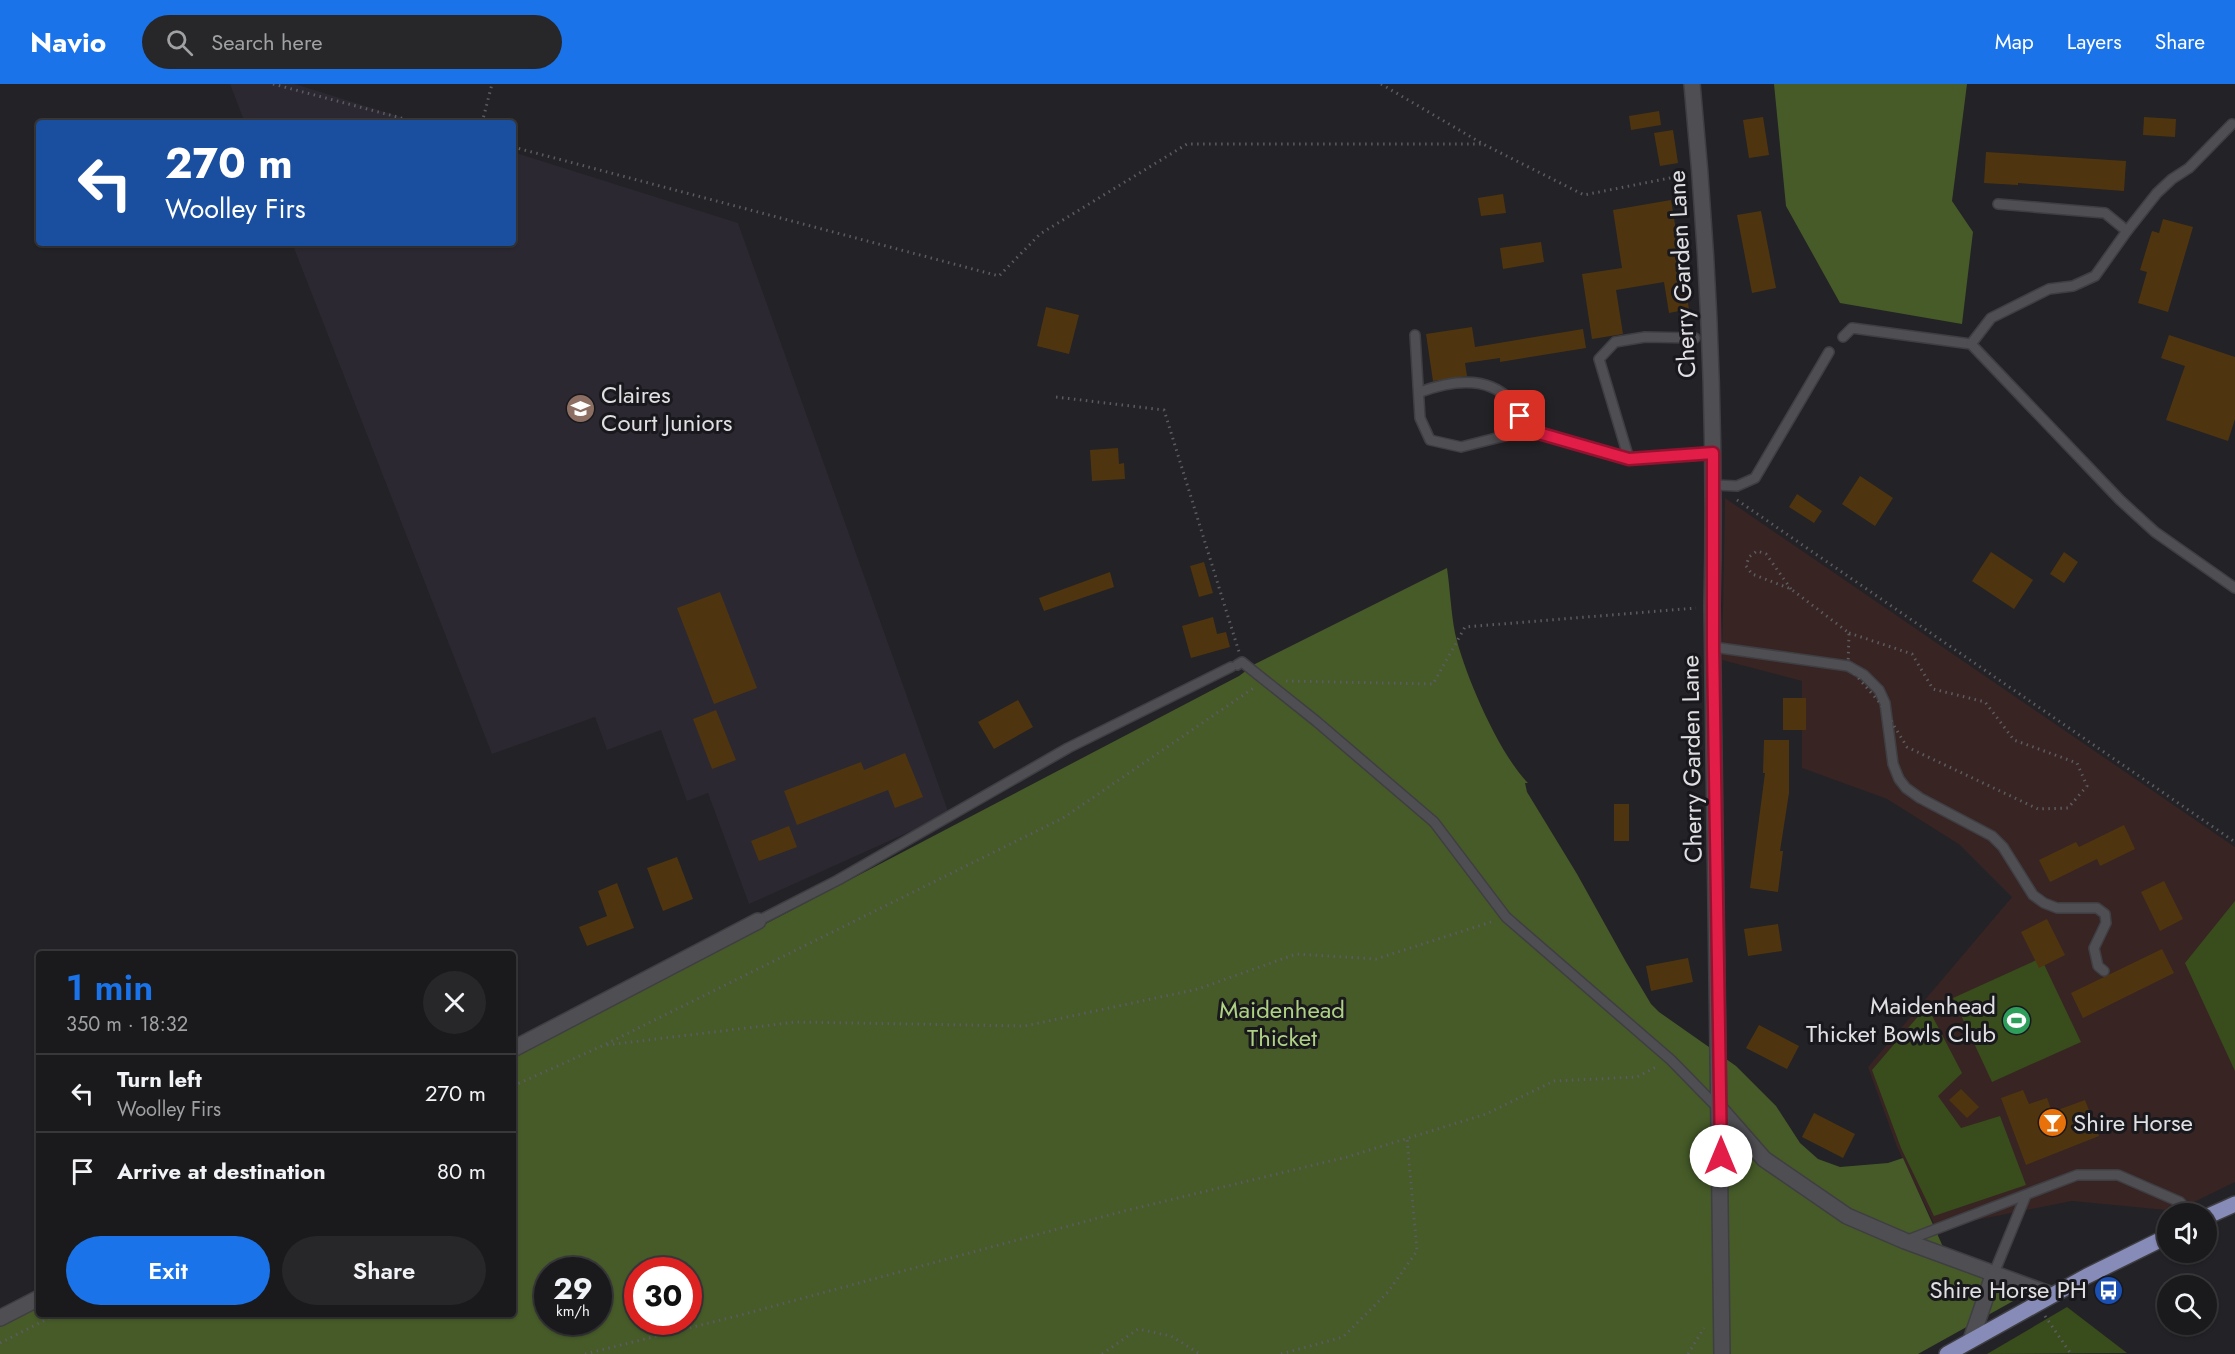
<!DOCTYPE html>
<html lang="en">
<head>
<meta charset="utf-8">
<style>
  body { margin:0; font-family:Jost,sans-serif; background:#272729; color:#f1f3f6; height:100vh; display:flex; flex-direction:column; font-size:22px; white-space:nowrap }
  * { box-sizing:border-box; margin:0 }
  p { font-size:20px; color:#9fa1a3 }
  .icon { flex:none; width:33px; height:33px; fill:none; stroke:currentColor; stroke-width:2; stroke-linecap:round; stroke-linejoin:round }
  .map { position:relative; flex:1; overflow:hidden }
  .drawer { position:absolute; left:36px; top:867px; width:480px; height:366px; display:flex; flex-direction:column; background:#1a1a1c; border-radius:6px; box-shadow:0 2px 4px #0004,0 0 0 2px #38383b }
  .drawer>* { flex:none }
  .hud { position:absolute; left:36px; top:36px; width:480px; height:126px; border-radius:6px; box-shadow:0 2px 4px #0004,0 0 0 2px #38383b; background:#1a4fa0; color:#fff; overflow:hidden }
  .buttons { position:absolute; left:2157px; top:1119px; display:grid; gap:12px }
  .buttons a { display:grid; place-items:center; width:60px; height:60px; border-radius:50%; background:#1a1a1c; box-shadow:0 2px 4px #0004,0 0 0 2px #38383b; font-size:30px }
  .speed { position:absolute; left:534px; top:1173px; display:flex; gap:12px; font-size:30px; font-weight:700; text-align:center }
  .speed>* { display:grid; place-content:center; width:78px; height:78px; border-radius:50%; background:#1a1a1c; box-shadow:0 2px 4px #0004,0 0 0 2px #38383b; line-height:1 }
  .speed small { font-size:15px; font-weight:400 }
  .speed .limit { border:9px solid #d22; background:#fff; color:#111 }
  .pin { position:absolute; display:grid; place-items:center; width:51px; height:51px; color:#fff; margin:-26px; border-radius:12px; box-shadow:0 3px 9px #0006 }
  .me { position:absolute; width:66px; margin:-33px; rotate:0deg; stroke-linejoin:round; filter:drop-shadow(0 0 4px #0008) }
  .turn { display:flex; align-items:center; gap:21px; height:126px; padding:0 30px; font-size:27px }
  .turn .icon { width:78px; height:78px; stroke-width:2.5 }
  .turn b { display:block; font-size:42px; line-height:51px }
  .round { display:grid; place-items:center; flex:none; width:63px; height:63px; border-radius:32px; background:#272729 }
  .headline { display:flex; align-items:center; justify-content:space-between; height:102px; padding:0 30px }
  h1 { font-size:36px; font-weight:600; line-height:45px; color:#1a73e8 }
  .button { display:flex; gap:12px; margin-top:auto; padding:12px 30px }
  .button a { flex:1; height:69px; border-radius:36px; background:#1a73e8; color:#fff; font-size:24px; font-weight:600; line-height:69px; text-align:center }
  .button a+a { background:#272729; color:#f1f3f6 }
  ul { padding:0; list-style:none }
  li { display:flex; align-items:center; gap:18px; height:78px; padding:0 30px; border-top:2px solid #38383b }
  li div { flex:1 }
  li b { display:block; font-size:22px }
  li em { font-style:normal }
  header { display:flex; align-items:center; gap:36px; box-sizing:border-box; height:84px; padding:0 30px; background:#1a73e8; color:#fff }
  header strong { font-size:28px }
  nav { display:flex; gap:33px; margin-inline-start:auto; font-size:21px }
  .search { width:420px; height:54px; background:#272729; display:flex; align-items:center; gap:15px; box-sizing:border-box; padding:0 21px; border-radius:33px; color:#9fa1a3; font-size:22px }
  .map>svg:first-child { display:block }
  .commercial { fill:#372423 }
  .built { fill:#2b2832 }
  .green { fill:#394c1c }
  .forest { fill:#465b28; fill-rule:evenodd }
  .building { fill:#4f350f }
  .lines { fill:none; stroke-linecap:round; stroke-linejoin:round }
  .lane-casing { stroke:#3f3e42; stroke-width:12 }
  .street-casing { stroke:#3f3e42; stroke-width:18 }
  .primary-casing { stroke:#3f3e42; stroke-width:18 }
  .path { stroke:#5c5b5f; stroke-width:3; stroke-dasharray:1.5 4.5; stroke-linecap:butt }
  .lane { stroke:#4f4e53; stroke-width:9 }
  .street { stroke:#4f4e53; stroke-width:15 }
  .primary { stroke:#868bb8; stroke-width:15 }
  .route-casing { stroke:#92132f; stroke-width:15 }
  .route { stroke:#e11d48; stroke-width:10 }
  .labels { text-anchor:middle; stroke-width:6; stroke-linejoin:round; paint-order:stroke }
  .street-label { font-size:24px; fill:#e0dfe2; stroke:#19181c }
  .poi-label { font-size:24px; fill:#e0dfe2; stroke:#19181c; text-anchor:start }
  .park-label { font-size:24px; fill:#aed183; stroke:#19181c }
</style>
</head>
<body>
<header>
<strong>Navio</strong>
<div class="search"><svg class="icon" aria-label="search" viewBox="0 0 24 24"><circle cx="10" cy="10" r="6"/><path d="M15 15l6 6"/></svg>Search here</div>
<nav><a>Map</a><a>Layers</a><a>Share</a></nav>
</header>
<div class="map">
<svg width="2235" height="1270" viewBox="0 0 2235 1270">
  <rect width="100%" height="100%" fill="#232226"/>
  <path class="commercial" d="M 1725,414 L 2235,763 L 2235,1098 L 2176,1127 L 2072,1117 L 1936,1144 L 1897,1063 L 1868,983 L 2012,813 L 1960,761 L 1887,715 L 1802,684 L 1802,597 L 1722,576 Z"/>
  <g class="built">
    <path d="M 230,0 L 295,0 L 420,39 L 245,39 Z"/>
    <path d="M 513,68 L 738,139 L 949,730 L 749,820 L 708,709 L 687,717 L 661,646 L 607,666 L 595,633 L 492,670 L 292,159 L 513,159 Z"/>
  </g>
  <g class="green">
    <path d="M 2235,817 L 2235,987 L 2185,879 Z"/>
    <path d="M 2041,874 L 2081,958 L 1992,998 L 1953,914 Z"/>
    <path d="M 1927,922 L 1962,989 L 1938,1012 L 1961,1044 L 2000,1032 L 2026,1101 L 1934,1132 L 1901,1064 L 1872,986 Z"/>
    <path d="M 2067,1223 L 2127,1269 L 1987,1270 Z"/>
  </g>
  <g class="forest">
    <path d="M 1774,0 L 1967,0 L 1952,117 L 1973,148 L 1962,240 L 1840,219 L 1786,122 Z"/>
    <path d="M 1447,484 C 1450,505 1451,528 1455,549 C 1464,589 1499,670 1528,699 L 1525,699 L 1527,708 L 1577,790 L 1626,878 L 1651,920 L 1659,928 L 1736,982 L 1776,1022 L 1800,1059 L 1818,1075 L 1840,1083 L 1888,1079 L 1903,1074 L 1944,1165 L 2038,1200 L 2024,1211 L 1918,1270 L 0,1270 L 0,1242 L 39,1221 L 39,1230 L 513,1230 L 513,972 L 1239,592 L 1255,580 ZM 548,1186 L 598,1186 L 598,1238 L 548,1238 ZM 638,1186 L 688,1186 L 688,1238 L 638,1238 Z"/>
  </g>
  <g class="building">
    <path d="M 1659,27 L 1661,41 L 1631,46 L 1629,32 Z"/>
    <path d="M 1763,33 L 1769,71 L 1749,74 L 1743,36 Z"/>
    <path d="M 2144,33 L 2176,35 L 2175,53 L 2143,51 Z"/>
    <path d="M 1673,46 L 1678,79 L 1660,82 L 1654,49 Z"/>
    <path d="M 1986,68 L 2126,77 L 2124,107 L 2018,99 L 2018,101 L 1984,99 Z"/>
    <path d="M 1503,110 L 1506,129 L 1481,132 L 1478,114 Z"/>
    <path d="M 1671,116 L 1689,225 L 1669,229 L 1664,198 L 1616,206 L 1623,250 L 1592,255 L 1582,190 L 1622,184 L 1613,126 Z"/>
    <path d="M 1761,127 L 1776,204 L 1752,209 L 1737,131 Z"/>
    <path d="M 2163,135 L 2193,143 L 2168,228 L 2138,219 L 2147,188 L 2140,186 L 2152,147 L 2159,149 Z"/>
    <path d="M 1541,158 L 1544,178 L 1503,185 L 1500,164 Z"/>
    <path d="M 1046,223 L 1079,231 L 1069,270 L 1037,262 Z"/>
    <path d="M 1472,243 L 1475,263 L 1583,245 L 1586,264 L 1500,278 L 1500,274 L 1465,279 L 1467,292 L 1433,297 L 1426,250 Z"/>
    <path d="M 2169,251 L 2235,273 L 2235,335 L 2228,357 L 2166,336 L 2185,282 L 2161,274 Z"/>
    <path d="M 1118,364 L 1119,380 L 1124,379 L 1125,395 L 1092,397 L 1090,366 Z"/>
    <path d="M 1860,392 L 1893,414 L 1875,442 L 1842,420 Z"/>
    <path d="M 1797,410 L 1822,427 L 1814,439 L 1789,423 Z"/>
    <path d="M 1991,468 L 2033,496 L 2014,525 L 1972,497 Z"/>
    <path d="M 2064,468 L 2078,478 L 2064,499 L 2050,490 Z"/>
    <path d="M 1204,478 L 1213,509 L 1199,513 L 1190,482 Z"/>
    <path d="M 1110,488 L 1114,503 L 1044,527 L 1039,514 Z"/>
    <path d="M 720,508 L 757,604 L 714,620 L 677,524 Z"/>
    <path d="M 1213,533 L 1217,550 L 1226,548 L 1230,563 L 1191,574 L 1182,542 Z"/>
    <rect x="1783" y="614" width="23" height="32"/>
    <path d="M 1018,616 L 1033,643 L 994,665 L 978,638 Z"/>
    <path d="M 716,626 L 736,676 L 712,685 L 693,635 Z"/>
    <path d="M 1764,656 L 1789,656 L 1789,709 L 1780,767 L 1783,767 L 1778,808 L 1750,804 L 1765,689 L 1763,689 Z"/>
    <path d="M 905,669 L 923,713 L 895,724 L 888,706 L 797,741 L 784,707 L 861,678 L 864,686 Z"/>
    <rect x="1614" y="720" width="15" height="37"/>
    <path d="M 2124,741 L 2135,765 L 2100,782 L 2097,775 L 2050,798 L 2039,776 L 2076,758 L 2079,763 Z"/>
    <path d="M 789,742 L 797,763 L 759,777 L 751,757 Z"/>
    <path d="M 677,773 L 693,815 L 663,827 L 647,784 Z"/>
    <path d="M 2164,797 L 2183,835 L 2160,847 L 2141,808 Z"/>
    <path d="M 617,799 L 634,844 L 587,862 L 579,843 L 607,832 L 598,807 Z"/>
    <path d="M 2047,835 L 2065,871 L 2039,884 L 2021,848 Z"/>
    <path d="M 1778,840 L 1782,867 L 1748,872 L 1744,845 Z"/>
    <path d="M 2162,865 L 2174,889 L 2083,934 L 2071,909 Z"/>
    <path d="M 1688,874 L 1693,898 L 1651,907 L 1646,882 Z"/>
    <path d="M 1759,941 L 1799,962 L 1787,985 L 1746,964 Z"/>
    <path d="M 1961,1005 L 1979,1023 L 1967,1034 L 1949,1016 Z"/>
    <path d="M 2023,1006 L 2029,1020 L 2047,1014 L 2052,1028 L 2085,1016 L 2099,1052 L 2026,1081 L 2001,1014 Z"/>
    <path d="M 1814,1029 L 1855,1050 L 1843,1074 L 1802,1053 Z"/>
  </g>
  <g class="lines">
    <defs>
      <g id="lane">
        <path d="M 1998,120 L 2105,129 L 2127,147"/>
        <path d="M 1415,251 L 1420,334 L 1430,356 L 1461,363 L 1528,346"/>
        <path d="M 1843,253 L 1852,244 L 1971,260 L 2120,416 L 2155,448 L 2235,504"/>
        <path d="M 1971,260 L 1991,234 L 2049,205 L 2073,202 L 2095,192 L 2127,147 L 2157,109 L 2172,95 L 2189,84 L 2232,40"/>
        <path d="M 1420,308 C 1450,297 1487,290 1511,317 C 1518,325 1523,337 1528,346 L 1629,375 L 1713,369"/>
        <path d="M 1629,375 L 1599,275 L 1615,258 L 1645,253 L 1695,254"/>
        <path d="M 1715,401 L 1737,402 L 1755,394 L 1829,268"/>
        <path d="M 1713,563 L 1848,582 L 1864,591 L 1879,606 L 1885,619 L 1893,680 L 1899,695 L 1906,704 L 1920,714 L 1992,752 L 2003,763 L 2033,811 L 2044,819 L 2057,824 L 2097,824 L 2105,830 L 2106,839 L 2094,864 L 2098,882 L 2104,887"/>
        <path d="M 1237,581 L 1242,578 L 1316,637 L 1434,738 L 1506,833 L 1671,976 L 1718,1024"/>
        <path d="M 758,837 L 838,796 L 1068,664 L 1231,583"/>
        <path d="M 1905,1157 L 2077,1091 L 2118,1091 L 2180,1118 L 2190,1130"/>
        <path d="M 1994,1189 L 2026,1111"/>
      </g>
      <g id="street">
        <path d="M 1692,0 C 1709,173 1716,349 1712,522 L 1722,1270"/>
        <path d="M 513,965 L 758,837"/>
        <path d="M 1721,1026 L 1764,1075 L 1847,1132 L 1905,1157 L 2052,1211"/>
        <path d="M 0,1234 L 39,1214"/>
        <path d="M 1971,1256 L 1994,1189"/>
      </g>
      <g id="primary">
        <path d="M 2206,1133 L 2235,1120"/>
        <path d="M 1947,1270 L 2087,1192 L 2168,1152"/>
      </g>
    </defs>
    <use href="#lane" class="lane-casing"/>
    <use href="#street" class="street-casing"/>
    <use href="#primary" class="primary-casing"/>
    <g class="path">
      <path d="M 273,0 L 420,39"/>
      <path d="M 1381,0 L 1483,60 L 1584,111 L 1685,91"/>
      <path d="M 482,39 L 492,0"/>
      <path d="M 513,63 L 999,192 L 1040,150 L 1187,60 L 1483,60"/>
      <path d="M 1056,313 L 1164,326 L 1239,568"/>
      <path d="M 1737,416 L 2235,758"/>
      <path d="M 1791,505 L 1766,470 L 1757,467 L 1749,473 L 1746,482 L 1752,490 L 1791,505 L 1849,549"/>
      <path d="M 1849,549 L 1912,570 L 1933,605 L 1985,618 L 2014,656 L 2077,679 L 2087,702 L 2068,724 L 2038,725 L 1907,663 L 1880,619 L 1848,582 Z"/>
      <path d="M 1286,597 L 1433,600 L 1465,543 L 1696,524"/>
      <path d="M 607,961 L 796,938 L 1025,942 L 1198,905 L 1296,870 L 1376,875 L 1494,837"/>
      <path d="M 513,1002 L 602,962 L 1063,734 L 1255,603"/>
      <path d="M 2045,1232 L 2071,1270"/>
      <path d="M 0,1259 L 57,1230"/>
      <path d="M 585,1270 L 737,1232 L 1124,1127 L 1347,1073 L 1486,1030 L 1554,997 L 1637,993 L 1658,982"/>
      <path d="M 1102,1270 L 1138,1245 L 1171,1252 L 1200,1270"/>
      <path d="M 1281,1270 L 1343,1253 L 1388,1208 L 1417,1167 L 1407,1054"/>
      <path d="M 1688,1270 L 1704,1244"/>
    </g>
    <use href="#lane" class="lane"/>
    <use href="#street" class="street"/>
    <use href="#primary" class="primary"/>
  </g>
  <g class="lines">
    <defs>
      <path id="route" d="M 1520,332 L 1528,346 L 1629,375 L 1713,369 L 1713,563 L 1721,1072"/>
    </defs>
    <use href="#route" class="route-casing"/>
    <use href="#route" class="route"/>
  </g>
  <defs>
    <symbol id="school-disc" viewBox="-11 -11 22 22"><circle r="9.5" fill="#8d6e63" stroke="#19181c"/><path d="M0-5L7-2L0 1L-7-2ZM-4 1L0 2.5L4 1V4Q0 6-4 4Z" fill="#fff"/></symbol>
    <symbol id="stadium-disc" viewBox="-11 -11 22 22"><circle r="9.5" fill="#2e9e5b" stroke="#19181c"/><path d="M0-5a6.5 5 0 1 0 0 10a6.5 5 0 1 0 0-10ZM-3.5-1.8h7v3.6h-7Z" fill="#fff"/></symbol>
    <symbol id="bar-disc" viewBox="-11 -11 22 22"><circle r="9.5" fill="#e8710a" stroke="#19181c"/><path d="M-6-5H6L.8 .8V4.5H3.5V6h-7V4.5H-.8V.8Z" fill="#fff"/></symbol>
    <symbol id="bus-disc" viewBox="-11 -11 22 22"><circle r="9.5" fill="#1a4fb4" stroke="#19181c"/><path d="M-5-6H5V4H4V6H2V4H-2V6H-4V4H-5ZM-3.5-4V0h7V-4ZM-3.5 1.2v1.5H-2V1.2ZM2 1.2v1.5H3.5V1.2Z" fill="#fff"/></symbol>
  </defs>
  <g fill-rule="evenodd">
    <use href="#school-disc" x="564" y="308" width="33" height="33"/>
    <use href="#stadium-disc" x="2000" y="920" width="33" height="33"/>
    <use href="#bar-disc" x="2036" y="1022" width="33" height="33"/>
    <use href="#bus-disc" x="2092" y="1190" width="33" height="33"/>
  </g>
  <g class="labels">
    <g class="street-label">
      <text transform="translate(1682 190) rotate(-93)" y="8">Cherry Garden Lane</text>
      <text transform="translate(1692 675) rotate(-91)" y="8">Cherry Garden Lane</text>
    </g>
    <g class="poi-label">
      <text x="601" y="319">Claires<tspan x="601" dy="28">Court Juniors</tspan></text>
      <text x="1996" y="930" text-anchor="end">Maidenhead<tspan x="1996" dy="28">Thicket Bowls Club</tspan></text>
      <text x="2073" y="1047">Shire Horse</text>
      <text x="2087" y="1214" text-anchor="end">Shire Horse PH</text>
    </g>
    <g class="park-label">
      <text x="1282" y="934">Maidenhead<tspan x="1282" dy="28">Thicket</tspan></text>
    </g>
  </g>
</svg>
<div class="buttons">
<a><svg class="icon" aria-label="sound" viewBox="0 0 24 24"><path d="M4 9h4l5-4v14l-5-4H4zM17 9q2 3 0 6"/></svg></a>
<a><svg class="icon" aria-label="search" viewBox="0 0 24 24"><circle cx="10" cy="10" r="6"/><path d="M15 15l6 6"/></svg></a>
</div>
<div class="speed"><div>29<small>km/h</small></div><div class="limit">30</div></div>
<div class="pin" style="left:1520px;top:332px;background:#d93025"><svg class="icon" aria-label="arrive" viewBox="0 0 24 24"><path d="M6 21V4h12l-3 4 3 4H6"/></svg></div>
<svg class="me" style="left:1721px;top:1072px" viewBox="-20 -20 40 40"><circle r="19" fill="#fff"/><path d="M0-13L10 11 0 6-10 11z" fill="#e11d48"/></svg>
<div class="hud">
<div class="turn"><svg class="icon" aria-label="left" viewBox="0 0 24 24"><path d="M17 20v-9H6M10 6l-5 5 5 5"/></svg><div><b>270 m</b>Woolley Firs</div></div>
</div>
<section class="drawer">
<div class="headline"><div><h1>1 min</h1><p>350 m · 18:32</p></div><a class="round"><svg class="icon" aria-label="close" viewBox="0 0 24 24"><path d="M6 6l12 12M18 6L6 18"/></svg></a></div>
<ul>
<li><svg class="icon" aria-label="left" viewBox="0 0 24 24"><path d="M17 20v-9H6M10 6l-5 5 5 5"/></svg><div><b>Turn left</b><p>Woolley Firs</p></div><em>270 m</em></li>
<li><svg class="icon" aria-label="arrive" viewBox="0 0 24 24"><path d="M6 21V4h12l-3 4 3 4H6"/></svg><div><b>Arrive at destination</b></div><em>80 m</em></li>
</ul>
<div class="button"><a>Exit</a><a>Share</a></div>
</section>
</div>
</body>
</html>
